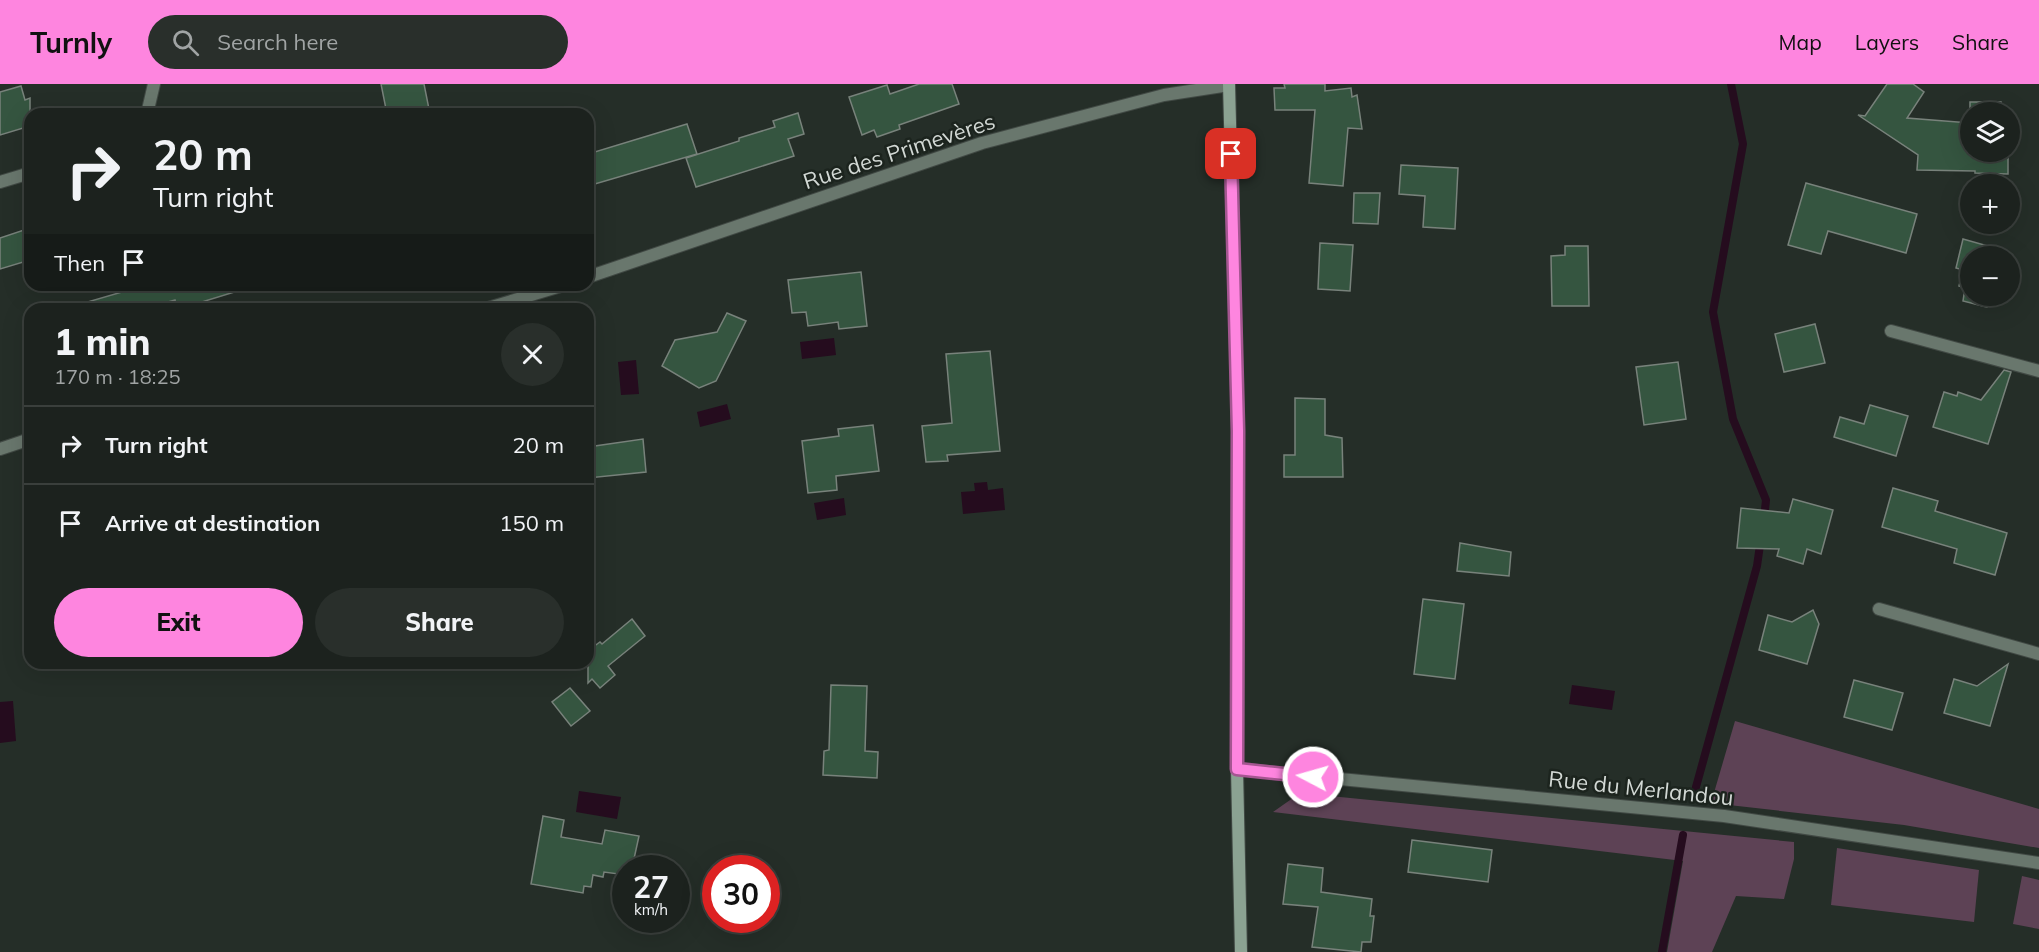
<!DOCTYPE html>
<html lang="en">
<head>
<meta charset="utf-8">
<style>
  body { margin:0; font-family:Mulish,sans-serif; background:#292f2b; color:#f1f3f6; height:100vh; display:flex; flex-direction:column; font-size:22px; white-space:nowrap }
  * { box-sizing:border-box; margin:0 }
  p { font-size:20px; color:#a0a4a4 }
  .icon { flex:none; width:33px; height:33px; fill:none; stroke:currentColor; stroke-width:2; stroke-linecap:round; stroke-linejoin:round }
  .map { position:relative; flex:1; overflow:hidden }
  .sheet { position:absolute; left:24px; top:219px; width:570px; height:366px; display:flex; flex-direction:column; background:#1c221e; border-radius:18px; box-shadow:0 6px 24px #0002,0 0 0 2px #3a3f3c }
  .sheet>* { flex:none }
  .guide { position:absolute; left:24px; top:24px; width:570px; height:183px; border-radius:18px; box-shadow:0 6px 24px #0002,0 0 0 2px #3a3f3c; background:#1c221e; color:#f1f3f6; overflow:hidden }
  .fabs { position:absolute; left:1960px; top:18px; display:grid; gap:12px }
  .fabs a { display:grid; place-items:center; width:60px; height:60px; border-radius:50%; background:#1c221e; box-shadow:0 6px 24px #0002,0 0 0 2px #3a3f3c; font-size:30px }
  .speed { position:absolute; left:612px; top:771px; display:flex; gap:12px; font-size:30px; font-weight:700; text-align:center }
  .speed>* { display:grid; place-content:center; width:78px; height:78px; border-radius:50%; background:#1c221e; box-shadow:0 6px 24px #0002,0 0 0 2px #3a3f3c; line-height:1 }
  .speed small { font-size:15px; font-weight:400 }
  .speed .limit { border:9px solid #d22; background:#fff; color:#111 }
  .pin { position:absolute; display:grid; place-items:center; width:51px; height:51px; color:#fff; margin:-26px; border-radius:12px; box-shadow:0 3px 9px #0006 }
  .me { position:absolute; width:66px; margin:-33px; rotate:276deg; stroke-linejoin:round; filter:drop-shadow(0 0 4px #0008) }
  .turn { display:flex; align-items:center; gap:21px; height:126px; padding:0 30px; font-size:27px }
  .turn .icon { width:78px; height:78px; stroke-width:2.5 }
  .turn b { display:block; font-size:42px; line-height:51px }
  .then { display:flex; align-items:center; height:57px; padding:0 30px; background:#0003; gap:12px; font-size:22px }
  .round { display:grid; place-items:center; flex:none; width:63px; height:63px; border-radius:32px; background:#292f2b }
  .overview { display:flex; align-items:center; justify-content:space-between; height:102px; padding:0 30px }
  h1 { font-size:36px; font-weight:800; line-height:45px }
  .action { display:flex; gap:12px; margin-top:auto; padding:12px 30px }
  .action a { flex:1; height:69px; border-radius:36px; background:#fe85df; color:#111; font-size:24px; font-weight:800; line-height:69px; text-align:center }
  .action a+a { background:#292f2b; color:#f1f3f6 }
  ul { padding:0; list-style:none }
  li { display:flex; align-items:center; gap:18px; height:78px; padding:0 30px; border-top:2px solid #3a3f3c }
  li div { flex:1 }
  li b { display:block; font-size:22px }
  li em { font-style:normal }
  header { display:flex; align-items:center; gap:36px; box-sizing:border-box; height:84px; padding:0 30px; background:#fe85df; color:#111 }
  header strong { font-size:28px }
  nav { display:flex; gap:33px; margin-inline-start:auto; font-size:21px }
  .search { width:420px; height:54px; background:#292f2b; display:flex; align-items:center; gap:15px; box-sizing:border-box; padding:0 21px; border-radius:33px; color:#a0a4a4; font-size:22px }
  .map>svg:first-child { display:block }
  .green { fill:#5d4255 }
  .water { fill:#250c1e }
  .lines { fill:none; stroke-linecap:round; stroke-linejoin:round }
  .stream { stroke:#250c1e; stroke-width:8 }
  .building { fill:#355540; stroke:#78827b; stroke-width:1.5 }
  .street-casing { stroke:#414944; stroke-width:14 }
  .secondary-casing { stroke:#414944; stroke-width:14 }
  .street { stroke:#69776d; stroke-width:12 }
  .secondary { stroke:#8ba292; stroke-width:12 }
  .route-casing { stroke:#a55691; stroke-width:15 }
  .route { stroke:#fe85df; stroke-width:10 }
  .labels { text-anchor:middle; stroke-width:5; stroke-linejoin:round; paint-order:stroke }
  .street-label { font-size:22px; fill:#d2d8d4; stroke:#1c241e }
</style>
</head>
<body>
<header>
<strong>Turnly</strong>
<div class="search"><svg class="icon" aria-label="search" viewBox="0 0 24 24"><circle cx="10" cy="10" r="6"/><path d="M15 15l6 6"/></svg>Search here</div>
<nav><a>Map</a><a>Layers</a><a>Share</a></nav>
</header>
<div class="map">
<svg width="2039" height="868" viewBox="0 0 2039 868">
  <rect width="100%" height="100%" fill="#252e28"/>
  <g class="green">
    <path d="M 1735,637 L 2039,725 L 2039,764 L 1904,741 L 1711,719 Z"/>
    <path d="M 1300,709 L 1794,758 L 1794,775 L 1784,815 L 1736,812 L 1712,868 L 1667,868 L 1683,777 L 1273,728 Z"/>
    <path d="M 1837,764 L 1979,786 L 1974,838 L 1831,821 Z"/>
    <path d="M 2022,792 L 2039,796 L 2039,845 L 2013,840 Z"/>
  </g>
  <g class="water">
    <path d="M 834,254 L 836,271 L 802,275 L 800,258 Z"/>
    <path d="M 636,276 L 639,310 L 621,311 L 618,278 Z"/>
    <path d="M 727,320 L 731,335 L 700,343 L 697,328 Z"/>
    <path d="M 987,398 L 988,406 L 1003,404 L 1005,426 L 963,430 L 961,408 L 975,407 L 974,399 Z"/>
    <path d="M 844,414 L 846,431 L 817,436 L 814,419 Z"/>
    <path d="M 1572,601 L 1615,607 L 1612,626 L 1569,620 Z"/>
    <path d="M 13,617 L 16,657 L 0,659 L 0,618 Z"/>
    <path d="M 579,707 L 621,713 L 617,735 L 576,728 Z"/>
  </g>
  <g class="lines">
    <g class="stream">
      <path d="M 1731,0 L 1743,60 L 1713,228 L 1733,335 L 1766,416 L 1764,435"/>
      <path d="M 1696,703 L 1757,482 L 1761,454"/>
      <path d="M 1662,868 L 1683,751"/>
    </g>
  </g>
  <g class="building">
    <path d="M 381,0 L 424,0 L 430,30 L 387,30 Z"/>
    <path d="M 919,0 L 952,0 L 959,20 L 899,41 L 900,45 L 877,53 L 874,46 L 862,51 L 849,13 L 887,1 L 890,10 Z"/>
    <path d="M 1284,0 L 1325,0 L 1325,7 L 1351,4 L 1352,13 L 1357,11 L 1362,45 L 1348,44 L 1343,102 L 1309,99 L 1315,26 L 1275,26 L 1274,4 L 1285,4 Z"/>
    <path d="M 1887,0 L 1913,0 L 1924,8 L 1907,34 L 1970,39 L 1970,18 L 2001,18 L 2002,28 L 1971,28 L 1971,68 L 2008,68 L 2008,90 L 1975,89 L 1975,87 L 1917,86 L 1918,71 L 1858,31 L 1865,32 Z"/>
    <path d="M 21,2 L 25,16 L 30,14 L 30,42 L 0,51 L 0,8 Z"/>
    <path d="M 798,29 L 804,50 L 788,55 L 794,72 L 696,103 L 686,74 L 739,57 L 739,54 L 775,43 L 773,37 Z"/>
    <path d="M 687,40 L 697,70 L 588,102 L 588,70 Z"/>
    <path d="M 1401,81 L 1458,84 L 1455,145 L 1423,143 L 1425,112 L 1399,110 Z"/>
    <path d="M 1806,99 L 1917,130 L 1906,169 L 1828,147 L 1821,170 L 1788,161 Z"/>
    <path d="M 1354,109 L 1380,109 L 1378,140 L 1353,139 Z"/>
    <path d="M 30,144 L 30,176 L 0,185 L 0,154 Z"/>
    <path d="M 1963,155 L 2002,166 L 2000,172 L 1971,172 L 1971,212 L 1990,212 L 1987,223 L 1963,217 L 1965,204 L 1959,202 L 1963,186 L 1956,184 Z"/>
    <path d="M 1320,159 L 1353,161 L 1350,207 L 1318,205 Z"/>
    <path d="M 1565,162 L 1588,162 L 1589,222 L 1552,222 L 1551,172 L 1565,171 Z"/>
    <path d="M 861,188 L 867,242 L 839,245 L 838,238 L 808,242 L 806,228 L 792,229 L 788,196 Z"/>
    <path d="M 146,201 L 240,201 L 241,206 L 179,225 L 177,225 L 175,216 L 144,225 L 84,225 L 84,219 Z"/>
    <path d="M 727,229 L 746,237 L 716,297 L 699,304 L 662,282 L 675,256 L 717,248 Z"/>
    <path d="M 1815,240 L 1825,279 L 1784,288 L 1775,250 Z"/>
    <path d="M 990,267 L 1000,367 L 947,371 L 948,377 L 926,378 L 922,342 L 952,339 L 946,270 Z"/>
    <path d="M 1678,278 L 1686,335 L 1644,341 L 1636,283 Z"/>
    <path d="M 2004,286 L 2011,288 L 1988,360 L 1933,343 L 1944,308 L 1957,312 L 1958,308 L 1981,316 Z"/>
    <path d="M 1295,314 L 1325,315 L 1325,351 L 1342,354 L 1343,393 L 1284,393 L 1284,371 L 1295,371 Z"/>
    <path d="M 1870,321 L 1908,332 L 1896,372 L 1834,353 L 1840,333 L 1864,340 Z"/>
    <path d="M 873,341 L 879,387 L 836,392 L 837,406 L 808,409 L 802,357 L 839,352 L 838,345 Z"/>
    <path d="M 643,355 L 646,388 L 588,394 L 588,363 Z"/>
    <path d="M 1893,404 L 1938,417 L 1935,427 L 2007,449 L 1995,491 L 1954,479 L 1957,465 L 1882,443 Z"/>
    <path d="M 1793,415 L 1833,426 L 1821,470 L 1807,465 L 1803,480 L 1777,472 L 1779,465 L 1737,464 L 1741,424 L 1789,429 Z"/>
    <path d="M 1460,459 L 1511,468 L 1509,492 L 1457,487 Z"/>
    <path d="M 1423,515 L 1464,520 L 1455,595 L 1414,590 Z"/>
    <path d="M 1813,526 L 1819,540 L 1807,580 L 1759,566 L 1768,531 L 1792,538 Z"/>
    <path d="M 632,535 L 645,552 L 608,582 L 615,591 L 600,604 L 592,595 L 588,599 L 588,556 L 593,563 L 600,558 L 602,560 Z"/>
    <path d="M 2008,580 L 1990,642 L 1944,629 L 1954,595 L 1977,602 Z"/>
    <path d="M 1854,596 L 1903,609 L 1892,646 L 1844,633 Z"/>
    <path d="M 831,601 L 867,602 L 865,667 L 878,668 L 877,694 L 823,691 L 824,667 L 829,666 Z"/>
    <path d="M 570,604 L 590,627 L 571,642 L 552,618 Z"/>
    <path d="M 543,732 L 564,736 L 561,753 L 602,760 L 605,746 L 639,752 L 632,784 L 626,784 L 626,791 L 604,788 L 603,793 L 593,791 L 591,803 L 584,802 L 583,809 L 531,800 Z"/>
    <path d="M 1412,756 L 1492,766 L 1488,798 L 1408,788 Z"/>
    <path d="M 1288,780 L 1323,784 L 1321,808 L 1372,815 L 1370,832 L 1374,832 L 1371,858 L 1362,858 L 1361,868 L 1312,863 L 1318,823 L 1283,820 Z"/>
  </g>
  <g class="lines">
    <defs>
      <g id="street">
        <path d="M 147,30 L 154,0"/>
        <path d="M 0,98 L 30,89"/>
        <path d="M 588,193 L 982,59 L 1164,11 L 1229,1"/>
        <path d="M 485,225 L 564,201"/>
        <path d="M 1891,247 L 2039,287"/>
        <path d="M 0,365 L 30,355"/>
        <path d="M 1879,525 L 2039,570"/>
        <path d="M 1237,685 L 1724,732 L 2039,779"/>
      </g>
      <path id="secondary" d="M 1229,0 L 1238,347 L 1237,685 L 1241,868"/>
    </defs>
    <use href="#street" class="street-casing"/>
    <use href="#secondary" class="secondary-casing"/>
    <use href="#street" class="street"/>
    <use href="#secondary" class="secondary"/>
  </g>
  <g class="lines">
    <defs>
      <path id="route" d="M 1231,70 L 1238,347 L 1237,685 L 1313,693"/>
    </defs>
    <use href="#route" class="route-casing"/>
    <use href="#route" class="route"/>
  </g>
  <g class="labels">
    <g class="street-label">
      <text transform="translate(899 67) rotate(-18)" y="8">Rue des Primevères</text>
      <text transform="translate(1641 704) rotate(6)" y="8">Rue du Merlandou</text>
    </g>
  </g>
</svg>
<div class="fabs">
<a><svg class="icon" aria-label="layers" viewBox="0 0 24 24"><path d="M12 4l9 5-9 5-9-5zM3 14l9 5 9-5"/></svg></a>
<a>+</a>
<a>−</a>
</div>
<div class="speed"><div>27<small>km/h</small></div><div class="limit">30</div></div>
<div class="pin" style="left:1231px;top:70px;background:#d93025"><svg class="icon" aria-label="arrive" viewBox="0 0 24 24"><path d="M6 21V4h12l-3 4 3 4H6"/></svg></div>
<svg class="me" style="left:1313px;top:693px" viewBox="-20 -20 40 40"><circle r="17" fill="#fe85df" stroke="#fff" stroke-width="3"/><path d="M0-11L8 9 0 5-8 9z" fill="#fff"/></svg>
<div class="guide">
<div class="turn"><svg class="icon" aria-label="right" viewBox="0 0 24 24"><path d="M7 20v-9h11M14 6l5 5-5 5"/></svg><div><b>20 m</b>Turn right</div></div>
<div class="then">Then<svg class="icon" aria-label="arrive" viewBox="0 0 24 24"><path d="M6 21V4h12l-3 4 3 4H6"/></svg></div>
</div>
<section class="sheet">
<div class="overview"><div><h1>1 min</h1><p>170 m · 18:25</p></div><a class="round"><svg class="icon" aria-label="close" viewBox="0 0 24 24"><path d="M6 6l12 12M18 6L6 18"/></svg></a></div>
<ul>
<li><svg class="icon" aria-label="right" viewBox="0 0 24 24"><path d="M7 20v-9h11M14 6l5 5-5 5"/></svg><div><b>Turn right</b></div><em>20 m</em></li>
<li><svg class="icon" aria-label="arrive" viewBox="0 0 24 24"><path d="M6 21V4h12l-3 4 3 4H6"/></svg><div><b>Arrive at destination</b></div><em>150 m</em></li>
</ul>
<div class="action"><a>Exit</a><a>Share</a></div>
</section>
</div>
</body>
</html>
